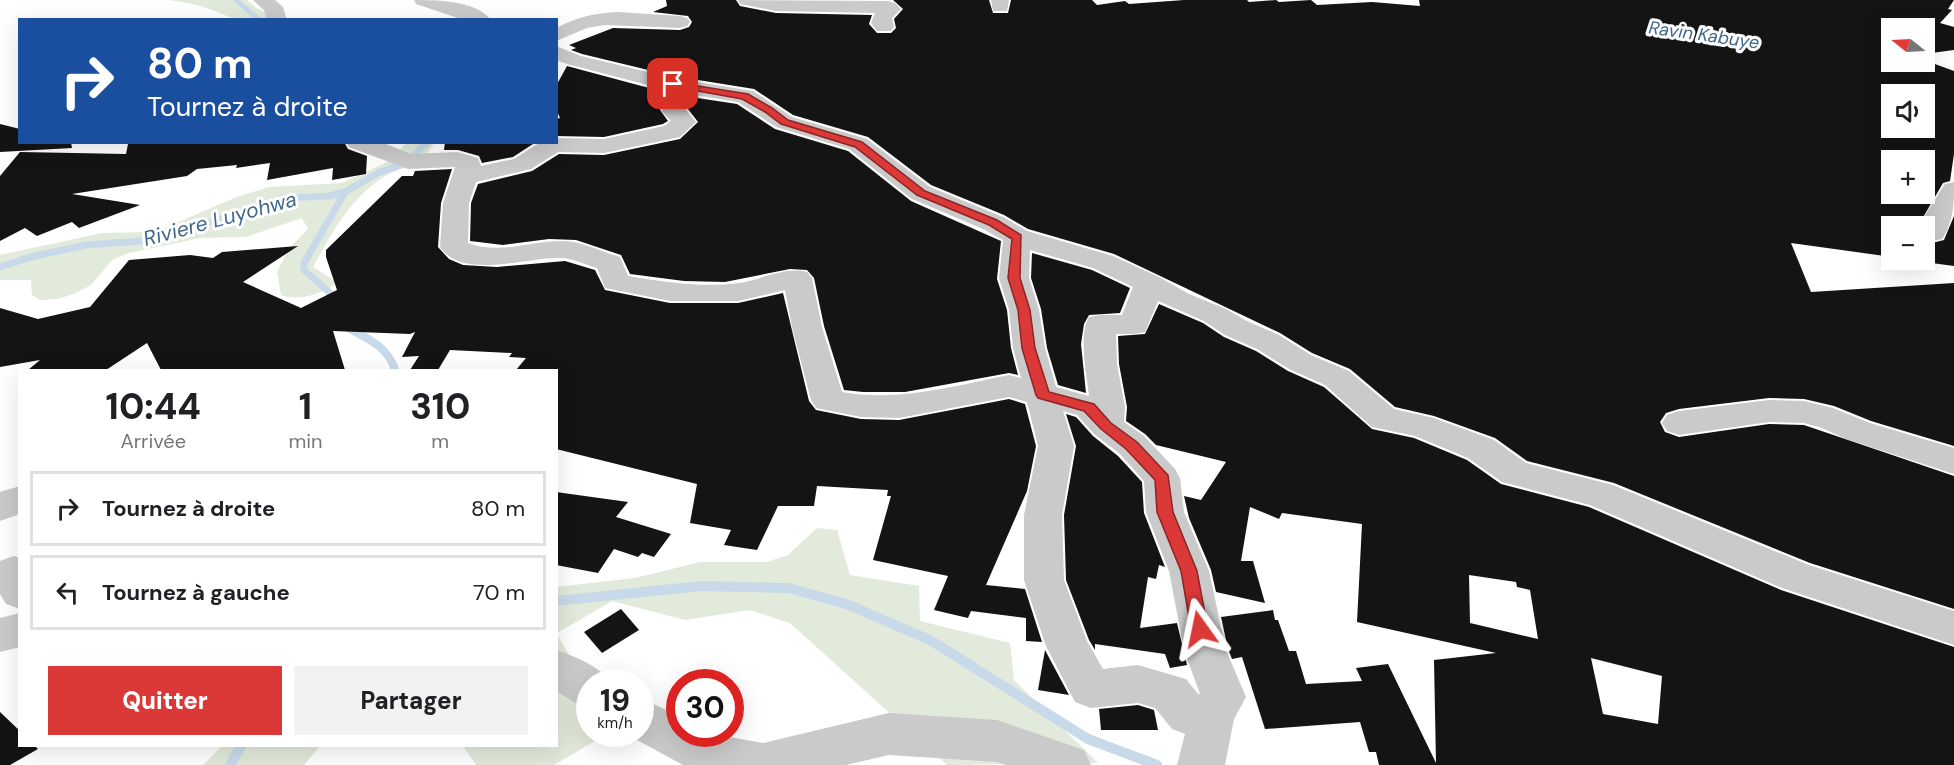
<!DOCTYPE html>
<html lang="fr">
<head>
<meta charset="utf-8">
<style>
  body { margin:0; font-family:"DM Sans",sans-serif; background:#f2f2f2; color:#202124; height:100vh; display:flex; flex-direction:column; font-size:22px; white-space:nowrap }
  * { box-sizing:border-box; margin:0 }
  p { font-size:20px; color:#757577 }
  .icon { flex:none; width:33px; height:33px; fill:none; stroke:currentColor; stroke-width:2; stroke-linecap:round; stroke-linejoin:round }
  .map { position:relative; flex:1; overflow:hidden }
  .sheet { position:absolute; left:18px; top:369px; width:540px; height:378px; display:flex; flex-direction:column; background:#fff; border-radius:0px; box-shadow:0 6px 24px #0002 }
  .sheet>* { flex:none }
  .banner { position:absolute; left:18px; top:18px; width:540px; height:126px; border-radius:0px; box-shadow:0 6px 24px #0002; background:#1a4fa0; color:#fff; overflow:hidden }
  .needle { width:39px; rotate:288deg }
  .controls { position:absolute; left:1881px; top:18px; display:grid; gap:12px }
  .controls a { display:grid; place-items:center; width:54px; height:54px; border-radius:0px; background:#fff; box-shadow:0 6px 24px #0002; font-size:30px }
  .speed { position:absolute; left:576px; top:669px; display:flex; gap:12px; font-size:30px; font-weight:700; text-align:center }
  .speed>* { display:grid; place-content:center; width:78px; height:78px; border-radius:50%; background:#fff; box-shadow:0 6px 24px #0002; line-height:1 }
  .speed small { font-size:15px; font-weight:400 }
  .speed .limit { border:9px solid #d22; background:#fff; color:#111 }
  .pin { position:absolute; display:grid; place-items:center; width:51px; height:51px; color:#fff; margin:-26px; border-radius:12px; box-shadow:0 3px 9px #0006 }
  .me { position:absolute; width:66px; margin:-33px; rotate:348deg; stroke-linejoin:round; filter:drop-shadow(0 0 4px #0008) }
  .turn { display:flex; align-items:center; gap:21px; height:126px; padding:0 30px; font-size:27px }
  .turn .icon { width:78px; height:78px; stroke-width:2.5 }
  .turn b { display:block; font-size:42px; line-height:51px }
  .eta { display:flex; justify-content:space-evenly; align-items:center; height:102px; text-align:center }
  .eta b { font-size:36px; font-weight:800; line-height:42px }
  .cta { display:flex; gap:12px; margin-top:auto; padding:12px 30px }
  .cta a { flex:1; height:69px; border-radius:0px; background:#db3838; color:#fff; font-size:24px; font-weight:800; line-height:69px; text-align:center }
  .cta a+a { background:#f2f2f2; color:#202124 }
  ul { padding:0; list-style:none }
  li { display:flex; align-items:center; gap:18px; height:75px; margin:0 12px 9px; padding:0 18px; border:3px solid #e0e0e0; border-radius:0px }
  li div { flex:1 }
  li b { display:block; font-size:22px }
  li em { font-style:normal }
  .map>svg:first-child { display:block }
  .green { fill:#e2eadb }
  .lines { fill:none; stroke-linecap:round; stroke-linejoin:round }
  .stream-far3 { stroke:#c8dae9; stroke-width:5 }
  .stream-far2 { stroke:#c8dae9; stroke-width:7 }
  .stream-far1 { stroke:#c8dae9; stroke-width:8 }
  .stream { stroke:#c8dae9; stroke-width:10 }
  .building { fill:#141414; fill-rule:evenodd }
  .minor { fill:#cacaca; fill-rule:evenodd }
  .route { fill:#db3838; stroke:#8e2424; stroke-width:1.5 }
  .labels { text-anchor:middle; stroke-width:6; stroke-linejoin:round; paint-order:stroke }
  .far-water-label { font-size:18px; font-style:italic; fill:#40688a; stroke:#fff }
  .water-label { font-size:21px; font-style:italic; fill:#40688a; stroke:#fff }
</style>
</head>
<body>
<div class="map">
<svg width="1954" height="765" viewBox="0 0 1954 765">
  <rect width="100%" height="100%" fill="#fff"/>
  <g class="green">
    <path d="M 167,0 L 247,0 L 256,8 L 281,19 C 270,19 243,23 234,19 C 210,8 195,3 167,0 Z"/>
    <path d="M 406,143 L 434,143 C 420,170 403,164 382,178 C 348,201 332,233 313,267 L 338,283 C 322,293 300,302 281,295 L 277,272 L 290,247 L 308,229 L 302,218 L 246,237 L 200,238 L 129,253 L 112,260 L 91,285 L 76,293 L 58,299 L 40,300 L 32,295 L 31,280 L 0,280 L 0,255 L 102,233 L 146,232 L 164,228 L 237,197 L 269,187 L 342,183 L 391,160 Z"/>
    <path d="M 817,528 L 837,530 L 850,575 L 919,586 L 920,621 L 1010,643 L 1014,680 L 1098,763 L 947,765 L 790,623 L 749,610 L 685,620 L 612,601 L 557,633 L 556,587 L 635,578 L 700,562 L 767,562 L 788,555 Z"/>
    <path d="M 557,634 L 573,662 L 610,682 L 590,682 L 590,734 L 607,734 L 554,765 L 476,765 L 463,746 L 556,746 Z"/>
    <path d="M 222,746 L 320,746 L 304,765 L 203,765 Z"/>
  </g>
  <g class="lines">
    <path class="stream-far3" d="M 236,0 L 259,20"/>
    <g class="stream-far2">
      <path d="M 0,267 L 31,257 L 86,245 L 155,240 L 284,198 L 329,196 L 345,192 L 378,173 L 408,162 L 427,142"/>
      <path d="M 330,298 L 330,293 L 304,270 L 304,263 L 345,192"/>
    </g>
    <g class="stream-far1">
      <path d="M 330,296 L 330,303"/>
      <path d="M 346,327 C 366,338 388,346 395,370"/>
    </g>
    <g class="stream">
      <path d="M 556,601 L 701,586 L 789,588 L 849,605 L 930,640 L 1088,739 L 1157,765"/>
      <path d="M 230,765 L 241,746"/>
    </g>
  </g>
  <g class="building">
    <path d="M 666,0 L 736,0 L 740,6 L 776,13 L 872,15 L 869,24 L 877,33 L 891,33 L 896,28 L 894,19 L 903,9 L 893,0 L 989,0 L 993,13 L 1008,13 L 1011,0 L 1092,0 L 1097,5 L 1125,1 L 1129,4 L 1184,0 L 1247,0 L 1249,2 L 1276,0 L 1279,2 L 1311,0 L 1317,5 L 1372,2 L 1420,6 L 1419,0 L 1954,0 L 1948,9 L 1952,10 L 1940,23 L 1954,27 L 1954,50 L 1924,54 L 1924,28 L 1892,28 L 1892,62 L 1924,62 L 1924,60 L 1954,71 L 1954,154 L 1950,181 L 1943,183 L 1918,226 L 1892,226 L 1892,257 L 1791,243 L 1811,292 L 1954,283 L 1954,446 L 1871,421 L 1834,406 L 1804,399 L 1769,398 L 1679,409 L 1666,413 L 1660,422 L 1665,432 L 1679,437 L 1769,424 L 1804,425 L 1954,476 L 1954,609 L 1810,563 L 1614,483 L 1527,461 L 1495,438 L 1434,416 L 1395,407 L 1350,369 L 1312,353 L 1280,333 L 1114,254 L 1028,229 L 1004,215 L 931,185 L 868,137 L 793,115 L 754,89 L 673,76 L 582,54 L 571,50 L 576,48 L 569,45 L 613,28 L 680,30 L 689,27 L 692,22 L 688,16 L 653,12 L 667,6 ZM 1892,94 L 1924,94 L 1924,128 L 1892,128 ZM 1892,160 L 1924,160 L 1924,194 L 1892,194 Z"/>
    <path d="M 567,66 L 664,92 L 660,110 L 668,121 L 663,124 L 604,137 L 556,136 L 556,119 L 560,118 L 556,109 L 556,86 Z"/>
    <path d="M 691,97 L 737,104 L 775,129 L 848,151 L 911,201 L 1001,241 L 997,279 L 1007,310 L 1011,348 L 1018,375 L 1009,373 L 905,392 L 863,392 L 844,390 L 824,326 L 814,278 L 807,270 L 790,269 L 725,282 L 684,281 L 630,274 L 621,255 L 576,240 L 549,239 L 503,245 L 470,241 L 471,203 L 478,184 L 532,171 L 559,154 L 604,155 L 680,139 L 698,122 L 688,109 Z"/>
    <path d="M 0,124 L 20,129 L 20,142 L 71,142 L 72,148 L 0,152 Z"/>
    <path d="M 137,142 L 344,142 L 348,149 L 367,156 L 366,174 L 332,180 L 333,168 L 267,180 L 270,163 L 236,168 L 237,165 L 197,169 L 187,176 L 72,194 L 140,205 L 79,228 L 72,222 L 37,236 L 25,228 L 0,241 L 0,176 L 20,152 L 126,154 L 128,144 Z"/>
    <path d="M 445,142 L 536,142 L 513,157 L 482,163 L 479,156 L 458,150 L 444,150 Z"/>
    <path d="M 452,169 L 441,203 L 438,247 L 449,259 L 463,265 L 497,267 L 565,261 L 595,270 L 605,290 L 670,303 L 738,303 L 783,293 L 809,401 L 816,410 L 861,419 L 899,420 L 1009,399 L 1025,404 L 1036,446 L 1027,491 L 986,585 L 1025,589 L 1042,642 L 1026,641 L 1026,618 L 971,611 L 968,618 L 934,610 L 948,576 L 873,560 L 891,496 L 887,496 L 888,490 L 817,486 L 814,506 L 778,506 L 757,550 L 724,545 L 731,530 L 690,523 L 697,484 L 556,449 L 556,370 L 516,370 L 526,358 L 509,357 L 512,353 L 450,350 L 438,370 L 410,370 L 419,356 L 402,357 L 415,332 L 410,334 L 333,331 L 345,370 L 161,370 L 147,343 L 106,370 L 28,370 L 40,360 L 0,367 L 0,308 L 38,319 L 90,307 L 129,260 L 190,255 L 213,258 L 222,252 L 298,246 L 243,282 L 301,308 L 337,290 L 326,257 L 326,250 L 402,176 L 413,176 L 415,171 Z"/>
    <path d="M 1954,216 L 1954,266 L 1909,260 L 1924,260 L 1924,241 L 1932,243 L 1944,240 Z"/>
    <path d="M 1032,253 L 1092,270 L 1130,288 L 1120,313 L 1089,315 L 1084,324 L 1081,344 L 1086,393 L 1058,385 L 1047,348 L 1041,309 L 1031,278 Z"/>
    <path d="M 1159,304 L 1203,323 L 1224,337 L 1256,351 L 1288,371 L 1324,387 L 1372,429 L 1414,438 L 1467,460 L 1501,484 L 1589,507 L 1781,590 L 1954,647 L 1954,765 L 1379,765 L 1376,752 L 1369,752 L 1360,722 L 1265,729 L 1242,657 L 1232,659 L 1228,649 L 1221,617 L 1273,610 L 1275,620 L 1278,620 L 1289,651 L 1296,651 L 1306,684 L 1362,681 L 1356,668 L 1388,664 L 1436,763 L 1434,660 L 1496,653 L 1357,622 L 1362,524 L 1282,513 L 1279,519 L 1250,507 L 1241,561 L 1253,561 L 1265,603 L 1216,592 L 1211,570 L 1189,518 L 1184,496 L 1201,500 L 1226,462 L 1156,445 L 1145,434 L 1126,421 L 1127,407 L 1119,364 L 1118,336 L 1145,334 ZM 1469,575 L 1516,582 L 1517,587 L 1530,590 L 1538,639 L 1470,623 ZM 1591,658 L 1662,676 L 1658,724 L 1603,714 Z"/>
    <path d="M 1066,414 L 1076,417 L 1093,436 L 1118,456 L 1142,482 L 1144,513 L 1165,567 L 1159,565 L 1156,579 L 1148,577 L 1140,628 L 1177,623 L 1187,665 L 1170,668 L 1165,654 L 1095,644 L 1095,650 L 1089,640 L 1066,580 L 1064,515 L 1076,446 Z"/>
    <path d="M 556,492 L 628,502 L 616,517 L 671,534 L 654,557 L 642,553 L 638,557 L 614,549 L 598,573 L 556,565 Z"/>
    <path d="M 621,609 L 639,630 L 602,653 L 584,632 Z"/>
    <path d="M 1045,650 L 1069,695 L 1038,690 Z"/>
    <path d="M 1138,705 L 1154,710 L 1158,730 L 1101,730 L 1099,709 Z"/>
    <path d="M 0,712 L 20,731 L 20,746 L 35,746 L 38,749 L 10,765 L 0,765 Z"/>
  </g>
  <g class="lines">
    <g class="minor">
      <path d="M 253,0 L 275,0 L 283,7 L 287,20 L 267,20 L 264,10 Z"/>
      <path d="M 414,0 C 435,0 476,0 491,20 L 464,20 L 416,4 Z"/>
      <path d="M 738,0 L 888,1 L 895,3 L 901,9 L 892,18 L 894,27 L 891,31 L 877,31 L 871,23 L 875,13 L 776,11 L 740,4 Z"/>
      <path d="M 991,0 L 1009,0 L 1007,11 L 993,11 Z"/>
      <path d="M 618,12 L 680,16 L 687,18 L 690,22 L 687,26 L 680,28 L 605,25 L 587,28 L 556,41 L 556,28 C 577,17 595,13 618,12 Z"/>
      <path d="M 556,46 L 581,56 L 673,78 L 753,91 L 792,117 L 867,139 L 930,187 L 1003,217 L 1027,231 L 1113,256 L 1159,277 L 1189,294 L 1226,309 L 1247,321 L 1279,335 L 1311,355 L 1349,371 L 1394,409 L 1434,418 L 1494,440 L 1526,463 L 1613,485 L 1809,565 L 1954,611 L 1954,645 L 1782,588 L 1590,505 L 1502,482 L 1468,458 L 1415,436 L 1372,427 L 1325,385 L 1289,369 L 1257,349 L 1225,335 L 1204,321 L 1158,301 L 1145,332 L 1134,334 L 1116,334 L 1117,364 L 1125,407 L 1124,422 L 1144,436 L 1175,469 L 1180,478 L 1184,512 L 1209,571 L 1226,650 L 1246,697 L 1234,719 L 1225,765 L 1177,765 L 1185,734 L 1172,729 L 1155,708 L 1138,703 L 1091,708 L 1075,702 L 1046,646 L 1024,580 L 1024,515 L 1038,446 L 1027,402 L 1009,397 L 899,418 L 861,417 L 816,408 L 811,400 L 792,327 L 785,290 L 738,301 L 670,301 L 605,288 L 597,268 C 586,265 572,258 561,258 C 529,256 463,281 440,247 L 443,203 L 455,167 L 408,169 L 349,147 L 346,142 L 381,142 L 411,154 L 457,152 L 478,158 L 481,166 L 514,159 L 541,142 L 556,142 L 556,138 L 604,139 L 664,126 L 671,121 L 662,111 L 667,90 L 567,64 L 556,60 ZM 689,94 L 738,102 L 776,127 L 849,149 L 912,199 L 983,229 L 1003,240 L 999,278 L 1009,310 L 1013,348 L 1021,378 L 1009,375 C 954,386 899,402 842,392 L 822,327 L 812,278 L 807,272 C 785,266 761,280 739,283 C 703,288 664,282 628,276 L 620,257 C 602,252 580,240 561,241 C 530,241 499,255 468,243 L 469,203 L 476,182 L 531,169 L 558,152 L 604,153 L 680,137 L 696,122 L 686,110 ZM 1030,250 L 1093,268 L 1133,287 L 1122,315 L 1100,315 L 1089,317 C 1078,334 1087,376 1089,396 L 1056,387 L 1045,348 L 1039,310 L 1029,278 ZM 1063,411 L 1077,415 L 1094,434 L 1120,454 L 1144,481 L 1146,512 L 1169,571 L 1184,650 L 1200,694 L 1198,694 L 1186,679 L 1138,665 L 1103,669 L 1087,641 L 1064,580 L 1062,515 L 1074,446 Z"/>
      <path d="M 1954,182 C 1954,202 1954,222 1942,239 L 1932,241 L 1924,239 L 1924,226 L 1920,226 L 1924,217 L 1945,184 Z"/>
      <path d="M 1769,400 L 1804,401 L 1833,408 L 1870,423 L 1954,448 L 1954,474 L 1846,439 L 1822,428 L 1804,423 L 1769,422 L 1679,435 L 1667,431 L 1662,423 L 1667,415 L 1679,411 Z"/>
      <path d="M 20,486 L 20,514 L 0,521 L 0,492 Z"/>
      <path d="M 14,556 L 20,558 L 20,609 L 6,604 L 0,594 L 0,561 Z"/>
      <path d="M 20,613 L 20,647 L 0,652 L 0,618 Z"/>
      <path d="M 556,650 C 573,656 601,666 609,682 L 590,682 L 590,708 L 574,702 L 556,691 Z"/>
      <path d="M 640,698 L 680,716 L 680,734 L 713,734 L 763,743 L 889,713 L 997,720 L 1084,750 L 1091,765 L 1006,765 L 997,762 L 889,755 L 846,765 L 683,765 L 626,734 L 640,734 Z"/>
    </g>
  </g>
  <path class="route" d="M 673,82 L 748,94 L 772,108 L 788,120 L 862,142 L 925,191 L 997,220 L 1021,235 L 1020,278 L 1030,310 L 1035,348 L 1049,392 L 1094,404 L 1111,423 L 1137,442 L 1168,475 L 1173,512 L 1197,571 L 1208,629 L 1206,634 L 1200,636 L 1194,634 L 1191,629 L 1181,571 L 1157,512 L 1155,480 L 1126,449 L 1101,429 L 1084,411 L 1038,398 L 1036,395 L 1022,348 L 1018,310 L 1008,278 L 1012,239 L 989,225 L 917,195 L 855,147 L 781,124 L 765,112 L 742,99 L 670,86 L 668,84 Z"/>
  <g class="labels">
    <g class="far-water-label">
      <text transform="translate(1704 35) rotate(8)" y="6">Ravin Kabuye</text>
    </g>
    <g class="water-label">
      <text transform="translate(220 219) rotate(-15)" y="7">Riviere Luyohwa</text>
    </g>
  </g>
</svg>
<div class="controls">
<a><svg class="needle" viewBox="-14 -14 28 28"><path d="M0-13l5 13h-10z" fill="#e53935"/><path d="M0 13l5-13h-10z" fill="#757577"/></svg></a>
<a><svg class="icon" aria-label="sound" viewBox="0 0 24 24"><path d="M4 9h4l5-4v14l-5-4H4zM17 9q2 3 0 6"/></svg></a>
<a>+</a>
<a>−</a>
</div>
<div class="speed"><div>19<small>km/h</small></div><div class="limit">30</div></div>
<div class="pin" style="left:673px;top:84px;background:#d93025"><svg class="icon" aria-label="arrive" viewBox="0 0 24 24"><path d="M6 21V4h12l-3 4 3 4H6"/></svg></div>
<svg class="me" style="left:1200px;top:629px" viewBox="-20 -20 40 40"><path d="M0-17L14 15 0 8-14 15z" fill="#db3838" stroke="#fff" stroke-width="4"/></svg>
<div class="banner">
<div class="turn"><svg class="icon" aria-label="right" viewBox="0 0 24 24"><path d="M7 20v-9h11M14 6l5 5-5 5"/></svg><div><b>80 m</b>Tournez à droite</div></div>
</div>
<section class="sheet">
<div class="eta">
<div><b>10:44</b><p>Arrivée</p></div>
<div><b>1</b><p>min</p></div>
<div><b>310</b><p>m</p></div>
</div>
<ul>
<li><svg class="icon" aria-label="right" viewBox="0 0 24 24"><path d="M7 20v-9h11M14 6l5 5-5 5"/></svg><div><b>Tournez à droite</b></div><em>80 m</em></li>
<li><svg class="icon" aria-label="left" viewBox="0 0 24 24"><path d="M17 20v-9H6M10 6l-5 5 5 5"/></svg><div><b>Tournez à gauche</b></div><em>70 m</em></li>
</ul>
<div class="cta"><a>Quitter</a><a>Partager</a></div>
</section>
</div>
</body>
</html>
